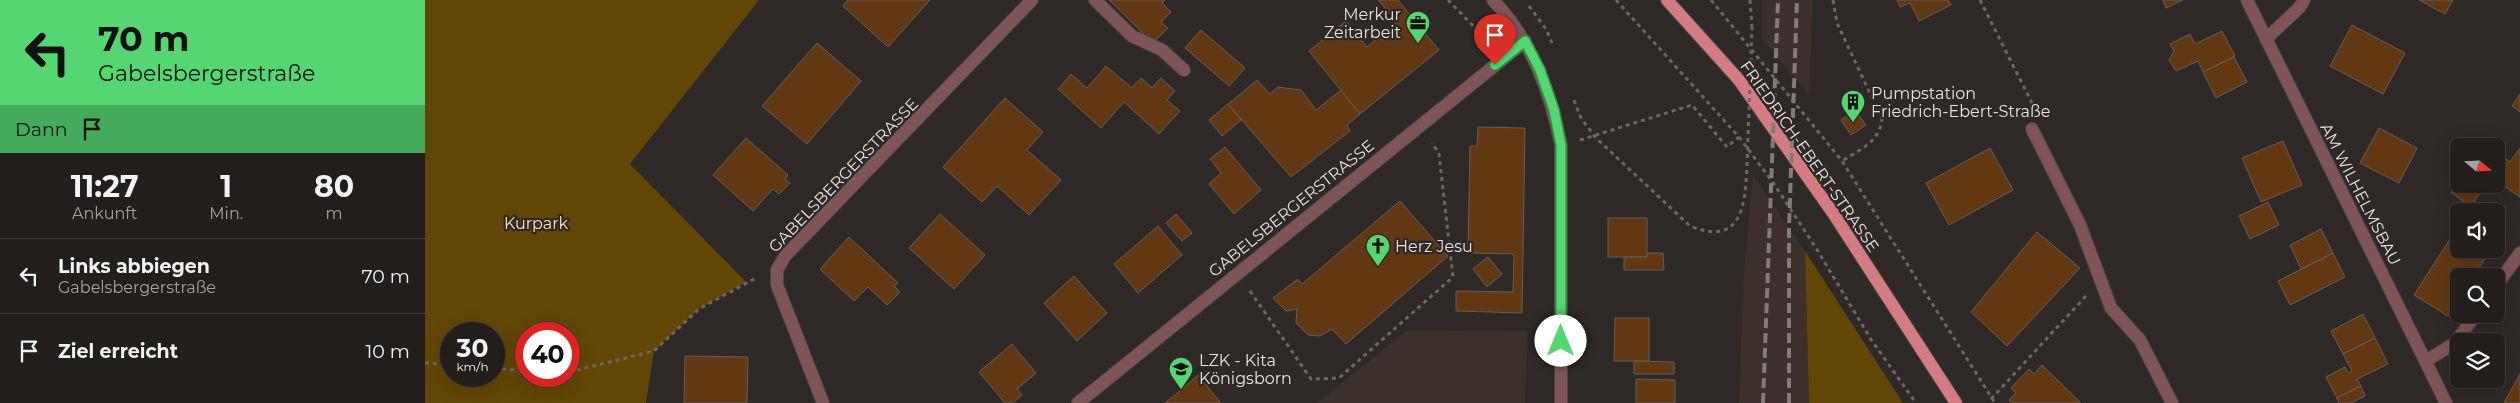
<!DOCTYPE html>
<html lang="de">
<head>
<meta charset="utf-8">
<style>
  body { margin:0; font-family:Montserrat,sans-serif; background:#2a2725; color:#f1f3f6; height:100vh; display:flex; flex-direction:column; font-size:19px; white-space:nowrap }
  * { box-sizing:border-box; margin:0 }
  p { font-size:16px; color:#a2a2a3 }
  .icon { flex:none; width:28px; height:28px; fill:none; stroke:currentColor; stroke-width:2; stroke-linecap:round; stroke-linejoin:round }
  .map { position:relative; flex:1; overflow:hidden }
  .details { display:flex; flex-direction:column; background:#221e1c; width:425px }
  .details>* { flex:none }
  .top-card { background:#55d671; color:#111; overflow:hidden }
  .needle { width:32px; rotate:109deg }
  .controls { position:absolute; left:2025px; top:138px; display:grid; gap:10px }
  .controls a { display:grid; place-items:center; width:55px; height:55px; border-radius:8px; background:#221e1c; box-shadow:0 5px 20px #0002,0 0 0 1px #3f3c3b; font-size:25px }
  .speed { position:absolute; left:15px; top:322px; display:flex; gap:10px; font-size:25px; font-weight:700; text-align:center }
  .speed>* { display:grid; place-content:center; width:65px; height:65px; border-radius:50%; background:#221e1c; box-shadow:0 5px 20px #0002,0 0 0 1px #3f3c3b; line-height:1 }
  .speed small { font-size:12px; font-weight:400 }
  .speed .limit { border:8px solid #d22; background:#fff; color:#111 }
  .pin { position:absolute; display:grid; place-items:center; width:42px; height:42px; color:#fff; margin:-51px -21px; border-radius:50% 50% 50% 0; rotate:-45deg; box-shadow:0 0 5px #0007 }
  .pin .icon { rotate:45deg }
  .me { position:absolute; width:55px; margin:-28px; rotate:0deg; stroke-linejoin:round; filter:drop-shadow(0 0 4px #0008) }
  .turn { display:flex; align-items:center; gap:18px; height:105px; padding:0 15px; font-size:22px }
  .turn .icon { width:65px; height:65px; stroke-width:2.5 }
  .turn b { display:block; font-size:35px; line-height:42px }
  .then { display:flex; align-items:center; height:48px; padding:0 15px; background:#0003; gap:10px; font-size:19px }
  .eta { display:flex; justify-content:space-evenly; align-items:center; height:85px; text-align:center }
  .eta b { font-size:30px; font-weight:700; line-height:35px }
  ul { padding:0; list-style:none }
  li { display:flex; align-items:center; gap:15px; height:75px; padding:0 15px; border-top:1px solid #3f3c3b }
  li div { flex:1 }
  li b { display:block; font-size:19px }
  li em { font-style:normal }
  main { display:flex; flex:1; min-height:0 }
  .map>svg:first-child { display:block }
  .built { fill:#3c302c }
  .green { fill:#624606; fill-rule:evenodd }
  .building { fill:#613812; stroke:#635e5a }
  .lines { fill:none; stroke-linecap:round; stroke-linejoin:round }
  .minor-casing { stroke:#4b4644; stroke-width:14 }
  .major-casing { stroke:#4b4644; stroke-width:14 }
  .path { stroke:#6b6664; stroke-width:3; stroke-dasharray:4 4; stroke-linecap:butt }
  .minor { stroke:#7f5457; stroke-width:12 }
  .major { stroke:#d47c82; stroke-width:12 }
  .rail { stroke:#817c7a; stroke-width:4; stroke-dasharray:10 5; stroke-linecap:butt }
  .path-bridge { stroke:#6b6664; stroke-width:3; stroke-dasharray:4 4; stroke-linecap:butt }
  .route-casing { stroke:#378b49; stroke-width:12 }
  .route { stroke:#55d671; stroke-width:9 }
  .labels { text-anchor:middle; stroke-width:4.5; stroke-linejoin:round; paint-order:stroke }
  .poi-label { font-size:16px; fill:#e5e1df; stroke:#2e2826; text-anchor:start }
  .street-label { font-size:16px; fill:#e5e1df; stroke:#2e2826 }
  .park-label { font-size:16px; fill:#fae1b5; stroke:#2e2826 }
</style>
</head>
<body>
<main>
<section class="details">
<div class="top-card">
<div class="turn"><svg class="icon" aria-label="left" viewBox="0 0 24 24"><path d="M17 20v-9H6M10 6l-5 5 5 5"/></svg><div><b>70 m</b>Gabelsbergerstraße</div></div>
<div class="then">Dann<svg class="icon" aria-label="arrive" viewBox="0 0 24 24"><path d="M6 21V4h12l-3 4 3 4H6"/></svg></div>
</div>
<div class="eta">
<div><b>11:27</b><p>Ankunft</p></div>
<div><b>1</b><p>Min.</p></div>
<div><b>80</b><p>m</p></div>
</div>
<ul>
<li><svg class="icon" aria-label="left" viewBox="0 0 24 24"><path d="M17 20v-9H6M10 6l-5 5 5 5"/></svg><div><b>Links abbiegen</b><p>Gabelsbergerstraße</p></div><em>70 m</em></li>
<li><svg class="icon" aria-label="arrive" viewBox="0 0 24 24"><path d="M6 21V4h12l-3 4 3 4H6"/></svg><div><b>Ziel erreicht</b></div><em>10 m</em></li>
</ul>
</section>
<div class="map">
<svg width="2095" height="403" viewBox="0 0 2095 403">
  <rect width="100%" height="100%" fill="#2e2826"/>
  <g class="built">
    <path d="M 1337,0 L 1388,0 L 1384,95 L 1337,39 Z"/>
    <path d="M 1328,175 L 1380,251 L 1384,403 L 1314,403 L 1319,269 Z"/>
    <path d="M 983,330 L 1103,331 L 1100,403 L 891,403 Z"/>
  </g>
  <g class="green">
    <path d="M 0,0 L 334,0 L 205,164 L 321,282 L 274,309 L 229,351 L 221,403 L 0,403 ZM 26,334 L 69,334 L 69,376 L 26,376 ZM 101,334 L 144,334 L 144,376 L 101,376 Z"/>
    <path d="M 1380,251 L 1478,403 L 1384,403 Z"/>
  </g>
  <g class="building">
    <path d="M 423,0 L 505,0 L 463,47 L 418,6 Z"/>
    <path d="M 684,0 L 740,0 L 737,3 L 746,12 L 736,22 L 743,28 L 728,43 Z"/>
    <path d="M 953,0 L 973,0 L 1014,50 L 935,114 L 884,51 L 921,21 L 942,47 L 972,22 Z"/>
    <path d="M 1472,0 L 1523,0 L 1526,5 L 1494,21 L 1485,3 L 1475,7 Z"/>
    <path d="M 1738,0 L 1758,0 L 1741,8 Z"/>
    <path d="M 1994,0 L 2028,0 L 2020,14 Z"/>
    <path d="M 1927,25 L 1980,53 L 1958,94 L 1905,66 Z"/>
    <path d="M 776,30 L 820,68 L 804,86 L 760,48 Z"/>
    <path d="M 1797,31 L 1810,56 L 1778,72 L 1773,61 L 1751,71 L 1744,60 L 1749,51 L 1745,44 L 1765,34 L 1770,44 Z"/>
    <path d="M 392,43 L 436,81 L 382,144 L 337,106 Z"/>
    <path d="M 1809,57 L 1822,82 L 1791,98 L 1778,72 Z"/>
    <path d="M 681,66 L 707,88 L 716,78 L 727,88 L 736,78 L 750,91 L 742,100 L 755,111 L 734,134 L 699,102 L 676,128 L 633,89 L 646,74 L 662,88 Z"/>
    <path d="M 832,80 L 845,94 L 853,87 L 876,90 L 891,110 L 916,90 L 935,114 L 922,125 L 925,131 L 866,177 L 803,104 Z"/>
    <path d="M 2095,94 L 2095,112 L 2087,106 Z"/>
    <path d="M 580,98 L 618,132 L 602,150 L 636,180 L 604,215 L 572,186 L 557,202 L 518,167 Z"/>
    <path d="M 803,104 L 816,120 L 797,136 L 784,120 Z"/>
    <path d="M 1430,110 L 1441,125 L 1426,135 L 1416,120 Z"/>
    <path d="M 1053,127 L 1100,128 L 1097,313 L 1031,311 L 1031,291 L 1088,292 L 1089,254 L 1043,253 L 1045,146 L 1052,146 Z"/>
    <path d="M 1954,128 L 1992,148 L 1974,183 L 1935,163 Z"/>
    <path d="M 321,138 L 363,175 L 360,179 L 365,183 L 354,194 L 348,189 L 328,211 L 288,175 Z"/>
    <path d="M 1858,141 L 1877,185 L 1836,202 L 1817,158 Z"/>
    <path d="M 800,147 L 836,190 L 809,214 L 784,184 L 796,173 L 785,159 Z"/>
    <path d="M 1565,148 L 1588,190 L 1524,225 L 1501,183 Z"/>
    <path d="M 2095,148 L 2095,197 L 2071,180 L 2071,152 L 2085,162 Z"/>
    <path d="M 2034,182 L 2034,184 L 2062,184 L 2045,207 L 2026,192 Z"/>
    <path d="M 975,201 L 1023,256 L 921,344 L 907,329 L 895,336 L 883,335 L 871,323 L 872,309 L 861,311 L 848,298 L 873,279 L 877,284 Z"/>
    <path d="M 1843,202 L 1854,225 L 1825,239 L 1814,216 Z"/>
    <path d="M 515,214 L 560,255 L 529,289 L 484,248 Z"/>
    <path d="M 751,214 L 767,233 L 757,241 L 741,223 Z"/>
    <rect x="1183" y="218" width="39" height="39"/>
    <path d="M 2034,225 L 2034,249 L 2066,249 L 2049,276 L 2034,276 L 2034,300 L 2023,316 L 1989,295 Z"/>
    <path d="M 733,226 L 757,255 L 713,293 L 689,264 Z"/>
    <path d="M 1896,229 L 1908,253 L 1876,269 L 1865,245 Z"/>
    <path d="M 1612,232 L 1655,268 L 1582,346 L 1546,312 Z"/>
    <path d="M 424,237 L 473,283 L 469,286 L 475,292 L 462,305 L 443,287 L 429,301 L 395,269 Z"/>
    <path d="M 1222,253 L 1238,253 L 1239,270 L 1199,270 L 1199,257 L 1222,257 Z"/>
    <path d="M 1908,253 L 1920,277 L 1865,305 L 1853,281 Z"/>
    <path d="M 1063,257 L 1077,274 L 1062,287 L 1048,269 Z"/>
    <path d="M 649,276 L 682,313 L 652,341 L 619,303 Z"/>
    <path d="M 1938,314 L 1950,338 L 1918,354 L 1906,331 Z"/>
    <path d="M 1190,318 L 1224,318 L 1224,361 L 1189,361 Z"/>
    <path d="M 1950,338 L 1963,364 L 1932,379 L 1936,386 L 1912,398 L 1901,377 L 1920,367 L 1923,373 L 1927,371 L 1918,354 Z"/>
    <path d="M 587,344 L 611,373 L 592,389 L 597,395 L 588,403 L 580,403 L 554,372 Z"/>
    <path d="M 260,356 L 323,357 L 322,403 L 259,403 Z"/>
    <path d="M 1209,361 L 1249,362 L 1249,374 L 1209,374 Z"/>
    <path d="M 1617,365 L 1656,403 L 1587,403 L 1584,400 L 1591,393 L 1586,388 L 1604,369 L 1609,374 Z"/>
    <path d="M 2095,374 L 2095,403 L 2079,403 Z"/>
    <path d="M 773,375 L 796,403 L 740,403 L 756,390 Z"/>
    <path d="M 1211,379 L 1250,380 L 1250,403 L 1211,403 Z"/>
    <path d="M 1936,386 L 1940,396 L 1926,403 L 1914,403 L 1912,398 Z"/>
  </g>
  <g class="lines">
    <defs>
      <g id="minor">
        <path d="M 670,0 L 707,36 L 737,50 L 759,70"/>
        <path d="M 1068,0 C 1107,41 1125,91 1136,145 L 1136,403"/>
        <path d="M 1822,0 L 2021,403"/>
        <path d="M 1841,39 L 1874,8 L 1879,0"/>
        <path d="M 1607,129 L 1655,225 L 1686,308 L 1715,340 L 1747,403"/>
        <path d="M 2071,286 L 2095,253"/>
        <path d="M 2001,361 L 2030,343 L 2051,314"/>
        <path d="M 398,403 L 352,285 L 352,270 L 360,256 L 607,0"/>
        <path d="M 653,403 L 1100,41"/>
      </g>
      <path id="major" d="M 1242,0 L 1314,80 L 1408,213 L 1531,403"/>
    </defs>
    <use href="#minor" class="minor-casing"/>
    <use href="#major" class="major-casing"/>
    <g class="path">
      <path d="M 1023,0 L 1061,39 L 1068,39"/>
      <path d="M 1191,0 L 1314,137 L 1349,184 L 1391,248 L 1447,341 L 1491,403"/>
      <path d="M 1286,0 L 1417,161 L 1570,403"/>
      <path d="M 1325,0 L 1327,26"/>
      <path d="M 1408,0 L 1412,23 L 1457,119 C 1455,142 1434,150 1417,161"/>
      <path d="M 1555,0 L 1610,109"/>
      <path d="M 1104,6 L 1121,29 L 1127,43"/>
      <path d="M 1149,100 L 1156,118 L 1170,137 L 1265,226 C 1317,247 1320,206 1322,166"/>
      <path d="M 1155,140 L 1267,105 L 1302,147 L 1314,137"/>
      <path d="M 825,291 L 886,379 L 914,378 L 1028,277 L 1014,154 L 1007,143"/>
      <path d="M 0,363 L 26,365"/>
      <path d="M 69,368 L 101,371"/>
      <path d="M 144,372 L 229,351 L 274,309 L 331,278"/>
      <path d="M 1566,399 L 1661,296"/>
    </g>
    <use href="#minor" class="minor"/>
    <use href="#major" class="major"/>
    <g class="rail">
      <path d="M 1338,403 L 1353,0"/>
      <path d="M 1364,403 L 1364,227 L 1372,0"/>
    </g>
    <path class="path-bridge" d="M 1322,166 L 1327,26"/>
  </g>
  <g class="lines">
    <defs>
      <path id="route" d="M 1070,65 L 1100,41 L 1115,70 L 1129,110 L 1136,145 L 1136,341"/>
    </defs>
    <use href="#route" class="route-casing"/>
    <use href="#route" class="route"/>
  </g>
  <defs>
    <symbol id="office-pin" viewBox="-11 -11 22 30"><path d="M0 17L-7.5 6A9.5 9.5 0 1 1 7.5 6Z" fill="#55d671" stroke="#2e2826"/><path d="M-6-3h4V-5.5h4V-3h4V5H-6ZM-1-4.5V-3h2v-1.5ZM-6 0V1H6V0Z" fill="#111"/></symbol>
    <symbol id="building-pin" viewBox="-11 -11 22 30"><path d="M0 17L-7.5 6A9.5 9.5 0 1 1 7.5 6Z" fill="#55d671" stroke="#2e2826"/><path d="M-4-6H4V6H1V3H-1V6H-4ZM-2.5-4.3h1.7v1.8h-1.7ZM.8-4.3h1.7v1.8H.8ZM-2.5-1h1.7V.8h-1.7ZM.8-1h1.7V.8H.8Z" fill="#111"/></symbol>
    <symbol id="church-pin" viewBox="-11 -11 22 30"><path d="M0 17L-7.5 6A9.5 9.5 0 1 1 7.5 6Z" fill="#55d671" stroke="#2e2826"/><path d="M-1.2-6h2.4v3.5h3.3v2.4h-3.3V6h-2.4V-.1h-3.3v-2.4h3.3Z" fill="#111"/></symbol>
    <symbol id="school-pin" viewBox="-11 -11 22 30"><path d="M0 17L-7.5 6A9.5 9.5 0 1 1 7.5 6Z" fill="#55d671" stroke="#2e2826"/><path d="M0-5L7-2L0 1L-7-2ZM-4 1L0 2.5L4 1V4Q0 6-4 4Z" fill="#111"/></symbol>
  </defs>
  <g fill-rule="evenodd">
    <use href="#office-pin" x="979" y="9" width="28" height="38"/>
    <use href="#building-pin" x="1414" y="88" width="28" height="38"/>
    <use href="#church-pin" x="939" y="232" width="28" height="38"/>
    <use href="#school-pin" x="742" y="355" width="28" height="38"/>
  </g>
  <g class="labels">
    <g class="poi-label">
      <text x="976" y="20" text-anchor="end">Merkur<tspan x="976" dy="18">Zeitarbeit</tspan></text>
      <text x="1446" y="99">Pumpstation<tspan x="1446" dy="18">Friedrich-Ebert-Straße</tspan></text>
      <text x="970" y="252">Herz Jesu</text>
      <text x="774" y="366">LZK - Kita<tspan x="774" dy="18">Königsborn</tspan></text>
    </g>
    <g class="street-label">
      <text transform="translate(1385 156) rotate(55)" y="6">FRIEDRICH-EBERT-STRASSE</text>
      <text transform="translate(418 175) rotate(-46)" y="6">GABELSBERGERSTRASSE</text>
      <text transform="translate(1936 194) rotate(63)" y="6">AM WILHELMSBAU</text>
      <text transform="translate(866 208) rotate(-39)" y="6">GABELSBERGERSTRASSE</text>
    </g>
    <g class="park-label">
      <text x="111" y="229">Kurpark</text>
    </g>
  </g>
</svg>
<div class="controls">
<a><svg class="needle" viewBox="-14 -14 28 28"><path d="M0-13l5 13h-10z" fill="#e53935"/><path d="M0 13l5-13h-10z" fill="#a2a2a3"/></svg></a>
<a><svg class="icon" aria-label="sound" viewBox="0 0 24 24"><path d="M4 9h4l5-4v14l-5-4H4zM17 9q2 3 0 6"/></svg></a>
<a><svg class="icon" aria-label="search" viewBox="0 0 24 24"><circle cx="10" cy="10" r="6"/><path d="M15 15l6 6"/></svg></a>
<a><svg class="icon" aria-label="layers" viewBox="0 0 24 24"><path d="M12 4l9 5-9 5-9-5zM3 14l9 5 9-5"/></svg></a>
</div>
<div class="speed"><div>30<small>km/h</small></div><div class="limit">40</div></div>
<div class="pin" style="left:1070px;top:65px;background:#d93025"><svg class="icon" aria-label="arrive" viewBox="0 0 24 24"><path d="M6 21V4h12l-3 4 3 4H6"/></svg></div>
<svg class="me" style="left:1136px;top:341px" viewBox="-20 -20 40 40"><circle r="19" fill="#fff"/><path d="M0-13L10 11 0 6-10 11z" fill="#55d671"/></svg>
</div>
</main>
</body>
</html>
